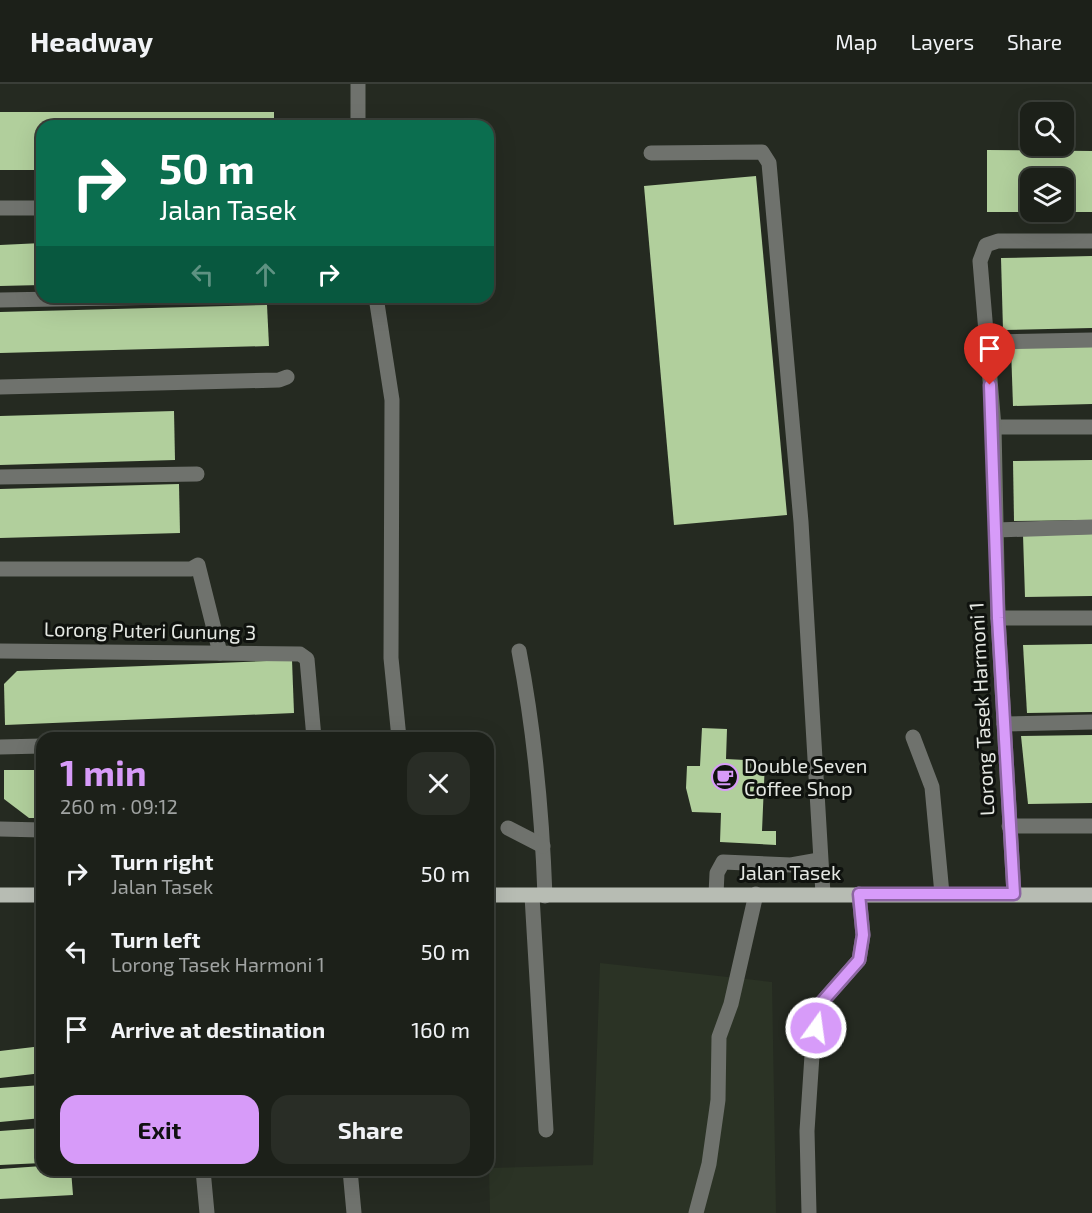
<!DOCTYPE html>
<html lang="en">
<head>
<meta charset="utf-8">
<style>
  body { margin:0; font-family:"Exo 2",sans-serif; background:#292d26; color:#f1f3f6; height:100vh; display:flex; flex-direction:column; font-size:22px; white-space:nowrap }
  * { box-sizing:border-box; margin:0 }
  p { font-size:20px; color:#a0a3a2 }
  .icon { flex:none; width:33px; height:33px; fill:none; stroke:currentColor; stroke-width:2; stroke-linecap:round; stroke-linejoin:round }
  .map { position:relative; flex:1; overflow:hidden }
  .details { position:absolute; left:36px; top:648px; width:458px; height:444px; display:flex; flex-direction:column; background:#1c2019; border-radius:18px; box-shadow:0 6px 24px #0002,0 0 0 2px #3a3e38 }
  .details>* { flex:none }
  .banner { position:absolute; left:36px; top:36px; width:458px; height:183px; border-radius:18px; box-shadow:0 6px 24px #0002,0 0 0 2px #3a3e38; background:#0b6e4f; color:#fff; overflow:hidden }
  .tools { position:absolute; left:1020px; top:18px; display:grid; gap:12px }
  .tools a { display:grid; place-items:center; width:54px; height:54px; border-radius:12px; background:#1c2019; box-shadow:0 6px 24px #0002,0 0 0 2px #3a3e38; font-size:30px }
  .pin { position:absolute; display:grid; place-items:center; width:51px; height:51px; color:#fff; margin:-62px -26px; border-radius:50% 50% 50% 0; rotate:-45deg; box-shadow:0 0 6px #0007 }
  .pin .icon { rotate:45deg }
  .me { position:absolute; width:66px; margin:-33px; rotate:14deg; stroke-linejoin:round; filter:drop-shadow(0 0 4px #0008) }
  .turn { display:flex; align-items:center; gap:21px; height:126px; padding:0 24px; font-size:27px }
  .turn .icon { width:78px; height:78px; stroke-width:2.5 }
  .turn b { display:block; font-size:42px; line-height:51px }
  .lanes { display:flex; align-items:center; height:57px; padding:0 24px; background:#0003; justify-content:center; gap:30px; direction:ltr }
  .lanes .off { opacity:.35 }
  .round { display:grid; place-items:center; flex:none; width:63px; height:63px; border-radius:18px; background:#292d26 }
  .overview { display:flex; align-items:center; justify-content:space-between; height:102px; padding:0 24px }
  h1 { font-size:36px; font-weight:700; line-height:45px; color:#d79bf9 }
  .cta { display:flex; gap:12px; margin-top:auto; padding:12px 24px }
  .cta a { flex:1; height:69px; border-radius:18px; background:#d79bf9; color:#111; font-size:24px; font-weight:700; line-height:69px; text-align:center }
  .cta a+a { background:#292d26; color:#f1f3f6 }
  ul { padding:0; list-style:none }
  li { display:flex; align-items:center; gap:18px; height:78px; padding:0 24px }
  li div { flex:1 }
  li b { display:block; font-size:22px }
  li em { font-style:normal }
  header { display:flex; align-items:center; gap:36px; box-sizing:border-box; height:84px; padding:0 30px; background:#1c2019; border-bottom:2px solid #3a3e38 }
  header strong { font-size:28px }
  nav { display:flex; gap:33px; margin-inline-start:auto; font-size:21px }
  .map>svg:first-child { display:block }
  .built { fill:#2b3325 }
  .building { fill:#b1cf9c }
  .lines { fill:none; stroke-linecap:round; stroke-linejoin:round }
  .minor { stroke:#6f726d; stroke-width:15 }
  .major { stroke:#b7bcb3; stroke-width:15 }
  .route-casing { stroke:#8c65a2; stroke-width:15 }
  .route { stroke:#d79bf9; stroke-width:10 }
  .labels { text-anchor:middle; stroke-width:6; stroke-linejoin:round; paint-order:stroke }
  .street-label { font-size:20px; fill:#e4e7e2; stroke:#0f120e }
  .poi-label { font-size:20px; fill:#e4e7e2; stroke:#0f120e; text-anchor:start }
</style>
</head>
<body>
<header>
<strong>Headway</strong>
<nav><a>Map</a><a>Layers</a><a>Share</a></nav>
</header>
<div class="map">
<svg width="1092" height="1129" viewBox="0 0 1092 1129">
  <rect width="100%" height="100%" fill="#252a21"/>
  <path class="built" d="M 600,879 L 772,898 L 776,1129 L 490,1129 L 489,1084 L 593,1081 Z"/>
  <g class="building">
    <path d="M 0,28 L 274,28 L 274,42 L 42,42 L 42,86 L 0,86 Z"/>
    <path d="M 987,66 L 1092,67 L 1092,128 L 1064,128 L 1064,94 L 1030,94 L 1030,128 L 987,128 Z"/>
    <path d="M 756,92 L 787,431 L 674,441 L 644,102 Z"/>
    <path d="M 42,159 L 42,201 L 0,202 L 0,161 Z"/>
    <path d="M 1092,172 L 1092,244 L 1003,246 L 1001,174 Z"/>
    <path d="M 267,221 L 269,262 L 0,269 L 0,228 Z"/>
    <path d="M 1092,262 L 1092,320 L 1013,322 L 1011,264 Z"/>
    <path d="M 174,327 L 175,376 L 0,381 L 0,332 Z"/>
    <path d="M 1092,376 L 1092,436 L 1014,437 L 1013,377 Z"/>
    <path d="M 179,400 L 180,449 L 0,454 L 0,405 Z"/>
    <path d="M 1092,450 L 1092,512 L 1025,513 L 1023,451 Z"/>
    <path d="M 1092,560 L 1092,628 L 1027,629 L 1023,561 Z"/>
    <path d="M 292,576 L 294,629 L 5,641 L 4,600 L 17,587 Z"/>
    <path d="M 702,644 L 727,645 L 726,675 L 765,677 L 762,747 L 776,747 L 776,761 L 720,758 L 721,729 L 692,728 L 686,704 L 687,682 L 700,682 Z"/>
    <path d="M 1092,651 L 1092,719 L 1028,720 L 1021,652 Z"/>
    <path d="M 4,686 L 42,686 L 42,734 L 29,734 L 4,715 Z"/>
    <path d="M 42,962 L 42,989 L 0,994 L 0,967 Z"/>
    <path d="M 42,1001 L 42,1034 L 0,1038 L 0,1004 Z"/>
    <path d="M 42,1044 L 42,1079 L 0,1081 L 0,1047 Z"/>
    <path d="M 42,1082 L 42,1086 L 71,1086 L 73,1111 L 0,1115 L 0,1085 Z"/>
  </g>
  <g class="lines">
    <g class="minor">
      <path d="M 358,42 L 358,0"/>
      <path d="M 651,69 L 762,68 L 769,79 L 801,438 L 823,810"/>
      <path d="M 0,124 L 42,124"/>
      <path d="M 376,213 L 392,316 L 391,574 L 399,654"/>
      <path d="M 0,216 L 171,213"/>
      <path d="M 987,258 L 1092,256"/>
      <path d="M 0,303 L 279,296 L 287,293"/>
      <path d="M 994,343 L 1092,343"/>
      <path d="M 0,393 L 197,390"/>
      <path d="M 996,446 L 1092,443"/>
      <path d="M 0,485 L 191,485 L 198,481 L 220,569"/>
      <path d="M 998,534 L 1092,534"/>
      <path d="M 0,567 L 300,570 L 307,575 L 314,654"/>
      <path d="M 519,567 C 535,650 542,728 545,812"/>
      <path d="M 1004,640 L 1092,638"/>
      <path d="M 913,653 L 932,703 L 942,810"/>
      <path d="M 0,663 L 42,662"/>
      <path d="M 1009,742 L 1092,742"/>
      <path d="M 508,744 L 543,762"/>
      <path d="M 0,745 L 42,746"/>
      <path d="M 716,810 L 717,789 L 723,778 L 791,781 L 819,776"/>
      <path d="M 1014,810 L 998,534 L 994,343 L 980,177 L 986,161 L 998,157 L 1092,157"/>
      <path d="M 532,812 L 546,1046"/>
      <path d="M 203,1086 L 207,1129"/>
      <path d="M 350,1086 L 354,1129"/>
      <path d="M 696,1129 L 709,1080 L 718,1016 L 719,953 L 731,920 L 756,810"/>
      <path d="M 809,1129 L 807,1047 L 815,926 L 859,876 L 863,851 L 859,810"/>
    </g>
    <g class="major">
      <path d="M 0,811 L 42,811"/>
      <path d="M 488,811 L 1092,811"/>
    </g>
  </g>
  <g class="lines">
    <defs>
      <path id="route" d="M 816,944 L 815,926 L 859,876 L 863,851 L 859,810 L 1014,810 L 998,534 L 990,301"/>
    </defs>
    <use href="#route" class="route-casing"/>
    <use href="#route" class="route"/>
  </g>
  <defs>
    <symbol id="cafe-ring" viewBox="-11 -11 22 22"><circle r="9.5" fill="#0f120e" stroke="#d79bf9" stroke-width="1.5"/><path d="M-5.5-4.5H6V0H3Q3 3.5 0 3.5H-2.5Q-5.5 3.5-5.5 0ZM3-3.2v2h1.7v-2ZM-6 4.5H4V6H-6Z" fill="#d79bf9"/></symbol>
  </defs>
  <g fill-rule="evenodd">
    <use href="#cafe-ring" x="710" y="678" width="30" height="30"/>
  </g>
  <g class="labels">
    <g class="street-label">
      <text transform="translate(150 547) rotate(1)" y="7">Lorong Puteri Gunung 3</text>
      <text transform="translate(982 625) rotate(-93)" y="7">Lorong Tasek Harmoni 1</text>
      <text x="790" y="796">Jalan Tasek</text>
    </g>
    <g class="poi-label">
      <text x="744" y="689">Double Seven<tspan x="744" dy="23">Coffee Shop</tspan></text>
    </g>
  </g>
</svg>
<div class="tools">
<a><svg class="icon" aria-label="search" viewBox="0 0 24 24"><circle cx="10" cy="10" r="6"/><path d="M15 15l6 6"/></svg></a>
<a><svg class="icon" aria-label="layers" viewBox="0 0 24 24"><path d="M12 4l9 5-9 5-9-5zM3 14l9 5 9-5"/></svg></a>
</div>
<div class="pin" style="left:990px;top:301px;background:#d93025"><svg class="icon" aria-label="arrive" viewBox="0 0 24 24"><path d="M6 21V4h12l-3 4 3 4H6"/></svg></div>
<svg class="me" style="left:816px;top:944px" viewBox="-20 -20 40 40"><circle r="17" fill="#d79bf9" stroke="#fff" stroke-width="3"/><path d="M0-11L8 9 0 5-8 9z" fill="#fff"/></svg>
<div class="banner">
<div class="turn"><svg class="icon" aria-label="right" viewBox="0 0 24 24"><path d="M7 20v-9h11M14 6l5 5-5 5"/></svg><div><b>50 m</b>Jalan Tasek</div></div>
<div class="lanes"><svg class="icon off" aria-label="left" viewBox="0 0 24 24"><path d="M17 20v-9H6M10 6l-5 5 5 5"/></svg><svg class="icon off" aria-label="ahead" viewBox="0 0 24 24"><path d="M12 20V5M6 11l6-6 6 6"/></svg><svg class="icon" aria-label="right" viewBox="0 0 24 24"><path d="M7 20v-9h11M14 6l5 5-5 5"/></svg></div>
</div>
<section class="details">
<div class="overview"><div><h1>1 min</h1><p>260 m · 09:12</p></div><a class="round"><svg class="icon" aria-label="close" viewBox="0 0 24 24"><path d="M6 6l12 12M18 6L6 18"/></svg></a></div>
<ul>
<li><svg class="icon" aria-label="right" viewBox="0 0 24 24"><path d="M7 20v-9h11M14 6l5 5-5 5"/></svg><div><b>Turn right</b><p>Jalan Tasek</p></div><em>50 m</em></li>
<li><svg class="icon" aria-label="left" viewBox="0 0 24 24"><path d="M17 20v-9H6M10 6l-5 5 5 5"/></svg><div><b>Turn left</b><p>Lorong Tasek Harmoni 1</p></div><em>50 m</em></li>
<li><svg class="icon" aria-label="arrive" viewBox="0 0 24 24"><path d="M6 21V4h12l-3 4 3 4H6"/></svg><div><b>Arrive at destination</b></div><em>160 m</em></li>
</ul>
<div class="cta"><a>Exit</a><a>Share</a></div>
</section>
</div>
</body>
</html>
